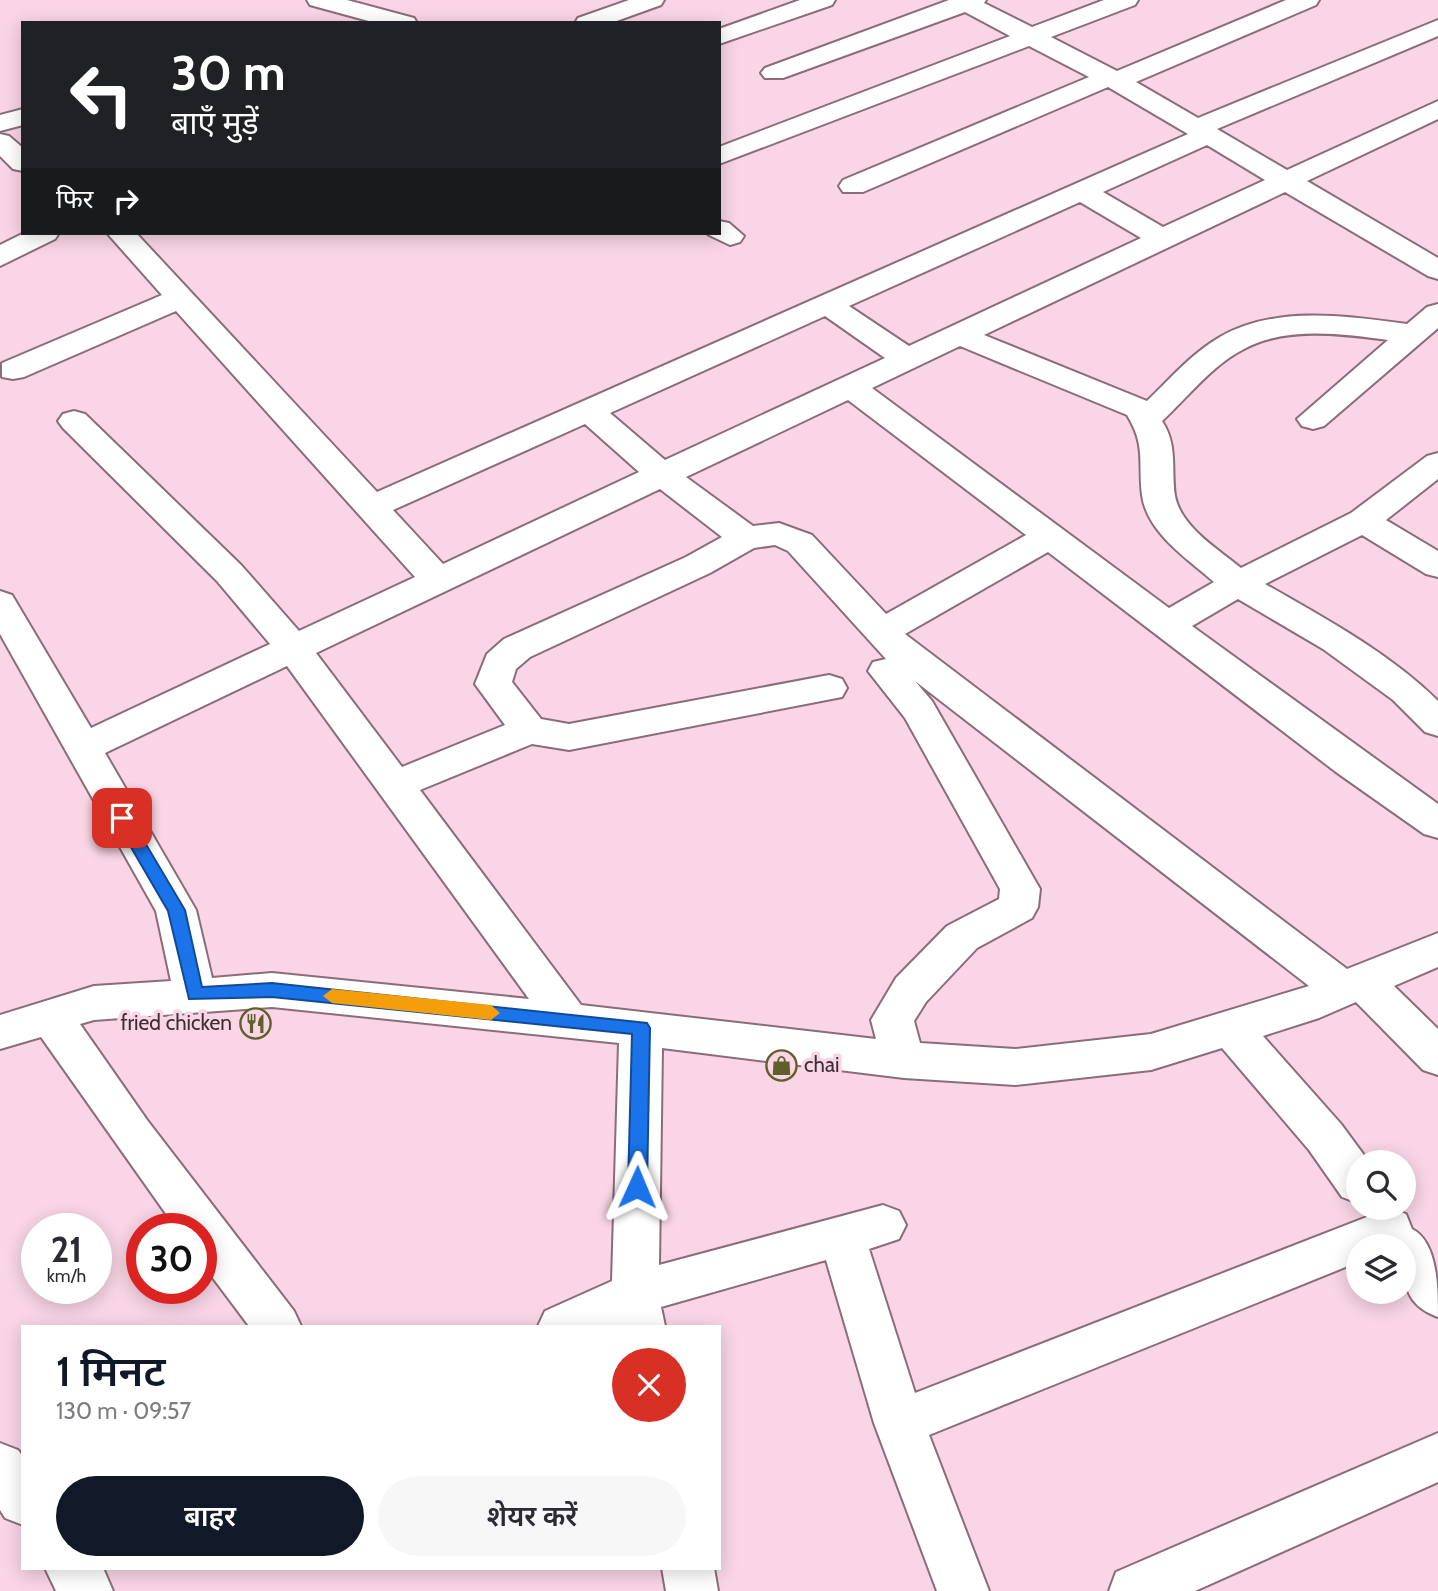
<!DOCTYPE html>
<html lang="hi">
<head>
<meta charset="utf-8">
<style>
  body { margin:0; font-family:Cabin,"Noto Sans Devanagari",sans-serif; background:#f7f7f7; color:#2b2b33; height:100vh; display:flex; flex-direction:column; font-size:26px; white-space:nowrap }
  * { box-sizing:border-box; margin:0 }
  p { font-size:23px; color:#7c7c81 }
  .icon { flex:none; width:38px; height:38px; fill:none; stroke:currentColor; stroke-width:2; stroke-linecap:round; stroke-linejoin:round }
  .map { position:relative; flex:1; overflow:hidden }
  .drawer { position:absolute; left:21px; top:1325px; width:700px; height:245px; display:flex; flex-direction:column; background:#fff; border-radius:0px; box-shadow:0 4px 18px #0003 }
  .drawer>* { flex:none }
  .top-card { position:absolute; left:21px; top:21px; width:700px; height:214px; border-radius:0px; box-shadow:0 4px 18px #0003; background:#202124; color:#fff; overflow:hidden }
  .fabs { position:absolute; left:1346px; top:1150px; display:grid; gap:14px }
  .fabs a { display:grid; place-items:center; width:70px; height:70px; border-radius:50%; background:#fff; box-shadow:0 4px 18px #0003; font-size:35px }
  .speed { position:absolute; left:21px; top:1213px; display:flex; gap:14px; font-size:35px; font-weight:700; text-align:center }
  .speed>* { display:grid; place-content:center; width:91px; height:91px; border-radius:50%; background:#fff; box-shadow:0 4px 18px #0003; line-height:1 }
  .speed small { font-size:18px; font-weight:400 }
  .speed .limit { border:10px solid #d22; background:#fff; color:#111 }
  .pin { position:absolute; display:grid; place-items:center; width:60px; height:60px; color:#fff; margin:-30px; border-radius:14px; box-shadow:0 4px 10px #0006 }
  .me { position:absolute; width:77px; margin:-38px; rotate:1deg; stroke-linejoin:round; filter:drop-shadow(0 0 5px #0008) }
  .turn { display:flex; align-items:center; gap:24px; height:147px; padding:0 35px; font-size:32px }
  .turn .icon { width:91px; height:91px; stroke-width:2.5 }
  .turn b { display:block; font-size:49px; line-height:60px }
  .then { display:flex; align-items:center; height:66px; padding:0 35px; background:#0003; gap:14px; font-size:26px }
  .round { display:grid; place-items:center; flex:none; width:74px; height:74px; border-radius:37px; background:#f7f7f7 }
  .overview { display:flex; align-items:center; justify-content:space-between; height:119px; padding:0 35px }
  h1 { font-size:42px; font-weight:600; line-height:52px; color:#111827 }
  .primary-button { display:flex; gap:14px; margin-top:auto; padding:14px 35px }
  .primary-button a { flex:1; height:80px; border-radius:42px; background:#111827; color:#fff; font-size:28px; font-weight:600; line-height:80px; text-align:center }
  .primary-button a+a { background:#f7f7f7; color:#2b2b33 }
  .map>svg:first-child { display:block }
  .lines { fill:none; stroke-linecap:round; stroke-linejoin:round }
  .minor-casing { stroke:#8b6c7a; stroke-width:4 }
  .major-casing { stroke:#8b6c7a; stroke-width:4 }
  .minor { fill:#fff; fill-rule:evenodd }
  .major { fill:#fff; fill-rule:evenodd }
  .route { fill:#1a73e8; stroke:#114b97; stroke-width:2 }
  .slow { fill:#f59e0b }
  .labels { text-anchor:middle; stroke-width:7; stroke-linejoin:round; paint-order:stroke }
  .poi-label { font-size:21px; fill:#3b2e34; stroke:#f9d5e5; text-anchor:end }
</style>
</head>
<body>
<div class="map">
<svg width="1438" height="1591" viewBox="0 0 1438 1591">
  <rect width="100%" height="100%" fill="#f9d5e5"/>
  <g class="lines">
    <defs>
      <g id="minor">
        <path d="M 307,0 L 347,0 L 414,18 L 417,23 L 376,23 L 310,5 Z"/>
        <path d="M 629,0 L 664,0 L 661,5 L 611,23 L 575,23 L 578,18 Z"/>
        <path d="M 800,0 L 835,0 L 832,5 L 719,44 L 719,29 Z"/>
        <path d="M 949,0 L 986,0 L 984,3 L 1032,27 L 1104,0 L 1138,0 L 1135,5 L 1051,37 L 1117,71 L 1286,0 L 1319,0 L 1316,5 L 1136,82 L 1198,118 L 1438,20 L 1438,36 L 1217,129 L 1287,170 L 1438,101 L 1438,119 L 1307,181 L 1438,258 L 1438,279 L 1428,276 L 1285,192 L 984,335 L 1147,401 C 1170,379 1192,353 1220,337 C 1275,305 1347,316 1407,324 L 1427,307 L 1438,304 L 1438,328 L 1324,426 L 1313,429 L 1302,426 L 1297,419 L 1388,340 C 1342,334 1286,326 1244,349 C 1212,365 1188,397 1162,421 C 1178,445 1171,469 1175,496 C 1181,527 1218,549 1241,568 L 1351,513 L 1427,456 L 1438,453 L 1438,479 L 1386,520 L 1438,551 L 1438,577 L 1426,574 L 1362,535 L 1265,584 C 1326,619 1388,652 1438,701 L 1438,736 L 1425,732 L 1393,700 L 1323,649 L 1238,599 L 1192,626 L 1438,804 L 1438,838 L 1424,834 L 1336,772 L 1048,552 L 905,634 L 1347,969 L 1438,933 L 1438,967 L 1394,986 L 1438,1029 L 1438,1075 L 1423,1070 L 1356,1002 L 1319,1018 L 1263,1036 L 1341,1124 L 1369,1162 L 1358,1162 L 1358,1203 L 1342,1197 L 1309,1150 L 1222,1048 L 1151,1070 L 1015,1085 L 904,1078 L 662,1048 L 659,1265 L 883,1205 L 899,1211 L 906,1225 L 899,1239 L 869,1249 L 915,1393 L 1390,1208 L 1406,1214 L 1412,1229 C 1438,1242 1438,1289 1438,1317 C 1402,1304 1404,1280 1404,1246 L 1358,1246 L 1358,1262 L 929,1435 L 989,1591 L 937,1591 L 874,1423 L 826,1260 L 661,1307 L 665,1326 L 538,1326 L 545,1311 L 612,1281 L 619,1043 L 272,1007 L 94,1020 L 80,1024 L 147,1120 L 294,1311 L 301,1326 L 249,1326 L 201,1262 L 201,1228 L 176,1228 L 41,1037 L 0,1049 L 0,1015 L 94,986 L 171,981 L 156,911 L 0,634 L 0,591 L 12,595 L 91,728 L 270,644 L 217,581 L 63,428 L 58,421 L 63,414 L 74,411 L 85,414 L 241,565 L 299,631 L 415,577 L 176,311 L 24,377 L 13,379 L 2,377 L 2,363 L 162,295 L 107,233 L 136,233 L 377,492 L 1188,134 L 1108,87 L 863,192 L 843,192 L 839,186 L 843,180 L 1089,77 L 1029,46 L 719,164 L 719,147 L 1010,36 L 965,12 L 783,78 L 765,78 L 761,73 L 765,68 ZM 1207,145 L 1265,180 L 1163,227 L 1103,192 ZM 1080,202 L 1141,238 L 909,346 L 849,306 ZM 825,316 L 885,358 L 665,460 L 610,413 ZM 960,346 L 1127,415 C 1146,446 1138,461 1142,495 C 1147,533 1188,559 1214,582 L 1169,608 L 872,388 ZM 848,400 L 1026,535 L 886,614 L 812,535 L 779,523 L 753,526 L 686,477 ZM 585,424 L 639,472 L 443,564 L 393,510 ZM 660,489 L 722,537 L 686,557 L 504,639 L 487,654 L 475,684 L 505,725 L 402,767 L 316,653 ZM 775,545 L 788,551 L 886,659 L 873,662 L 868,671 L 905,718 L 1000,889 L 999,899 L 947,926 L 896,978 L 871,1020 L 876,1039 L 581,1005 L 420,790 L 532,744 L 569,750 L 842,697 L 847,688 L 842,679 L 829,675 L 569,724 L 541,719 L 512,682 L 516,669 L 530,657 L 710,573 L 754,548 ZM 287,666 L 529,999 L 272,973 L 212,978 L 196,910 L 105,753 ZM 915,681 L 1309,986 L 1151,1034 L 1015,1049 L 920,1043 L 914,1021 L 926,1002 L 977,948 L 1032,918 L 1038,907 L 1040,889 L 932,701 Z"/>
        <path d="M 23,109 L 23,125 L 0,131 L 0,115 Z"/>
        <path d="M 0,134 L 9,136 L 23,148 L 23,171 L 13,169 L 0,156 Z"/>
        <path d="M 719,221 L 729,223 L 744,236 L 740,242 L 730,245 L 709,235 L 707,233 L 719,233 Z"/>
        <path d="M 24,233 L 59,233 L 55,239 L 0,266 L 0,245 Z"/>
        <path d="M 1438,1433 L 1438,1482 L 1195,1591 L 1109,1591 L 1116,1572 Z"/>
        <path d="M 662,1568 L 714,1568 L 718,1591 L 666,1591 Z"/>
      </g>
      <g id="major">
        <path d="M 0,1443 L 18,1450 L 23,1457 L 23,1525 L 5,1518 L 0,1510 Z"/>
        <path d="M 45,1568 L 103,1568 L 113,1591 L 56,1591 Z"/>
      </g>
    </defs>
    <use href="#minor" class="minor-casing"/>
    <use href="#major" class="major-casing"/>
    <use href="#minor" class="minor"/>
    <use href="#major" class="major"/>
  </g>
  <path class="route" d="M 122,812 L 128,814 L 185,910 L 202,987 L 272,983 L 647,1023 L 650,1028 L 647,1187 L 644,1193 L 631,1193 L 628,1187 L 632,1034 L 272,997 L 189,999 L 168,911 L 114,818 Z"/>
  <path class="slow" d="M 332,989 L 491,1005 L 500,1013 L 491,1020 L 332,1003 L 323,996 Z"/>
  <defs>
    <symbol id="restaurant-ring" viewBox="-11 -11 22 22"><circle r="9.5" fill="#f9d5e5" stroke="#5f5f2c" stroke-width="1.5"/><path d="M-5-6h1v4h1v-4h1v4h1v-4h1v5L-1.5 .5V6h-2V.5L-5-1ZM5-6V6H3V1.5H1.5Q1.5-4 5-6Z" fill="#5f5f2c"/></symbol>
    <symbol id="shop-ring" viewBox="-11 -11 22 22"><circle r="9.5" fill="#f9d5e5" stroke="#5f5f2c" stroke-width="1.5"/><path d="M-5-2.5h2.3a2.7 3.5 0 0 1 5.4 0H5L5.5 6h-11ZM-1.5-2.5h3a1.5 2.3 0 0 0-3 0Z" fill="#5f5f2c"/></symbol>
  </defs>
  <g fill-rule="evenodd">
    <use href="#restaurant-ring" x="238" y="1006" width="35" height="35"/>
    <use href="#shop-ring" x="764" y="1048" width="35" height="35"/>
  </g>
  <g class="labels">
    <g class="poi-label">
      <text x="232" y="1030">fried chicken</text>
      <text x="804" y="1072" text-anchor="start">chai</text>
    </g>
  </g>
</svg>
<div class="fabs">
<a><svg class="icon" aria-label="search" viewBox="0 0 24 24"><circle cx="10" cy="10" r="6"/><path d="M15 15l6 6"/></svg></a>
<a><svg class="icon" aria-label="layers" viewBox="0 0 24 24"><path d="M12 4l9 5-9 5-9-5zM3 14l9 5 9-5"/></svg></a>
</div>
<div class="speed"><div>21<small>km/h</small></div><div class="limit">30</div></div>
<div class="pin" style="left:122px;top:818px;background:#d93025"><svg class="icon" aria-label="arrive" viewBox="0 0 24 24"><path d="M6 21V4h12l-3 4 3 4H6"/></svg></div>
<svg class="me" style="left:637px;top:1187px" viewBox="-20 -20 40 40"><path d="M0-17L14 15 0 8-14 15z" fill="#1a73e8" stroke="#fff" stroke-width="4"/></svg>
<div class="top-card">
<div class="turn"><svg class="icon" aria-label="left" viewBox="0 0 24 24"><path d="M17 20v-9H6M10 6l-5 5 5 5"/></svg><div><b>30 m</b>बाएँ मुड़ें</div></div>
<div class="then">फिर<svg class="icon" aria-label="right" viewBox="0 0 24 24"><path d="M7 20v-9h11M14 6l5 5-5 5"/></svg></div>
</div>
<section class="drawer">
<div class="overview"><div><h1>1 मिनट</h1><p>130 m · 09:57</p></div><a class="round" style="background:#d93025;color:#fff"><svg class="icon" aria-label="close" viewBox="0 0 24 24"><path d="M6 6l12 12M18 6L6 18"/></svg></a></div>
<div class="primary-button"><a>बाहर</a><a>शेयर करें</a></div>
</section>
</div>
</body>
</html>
